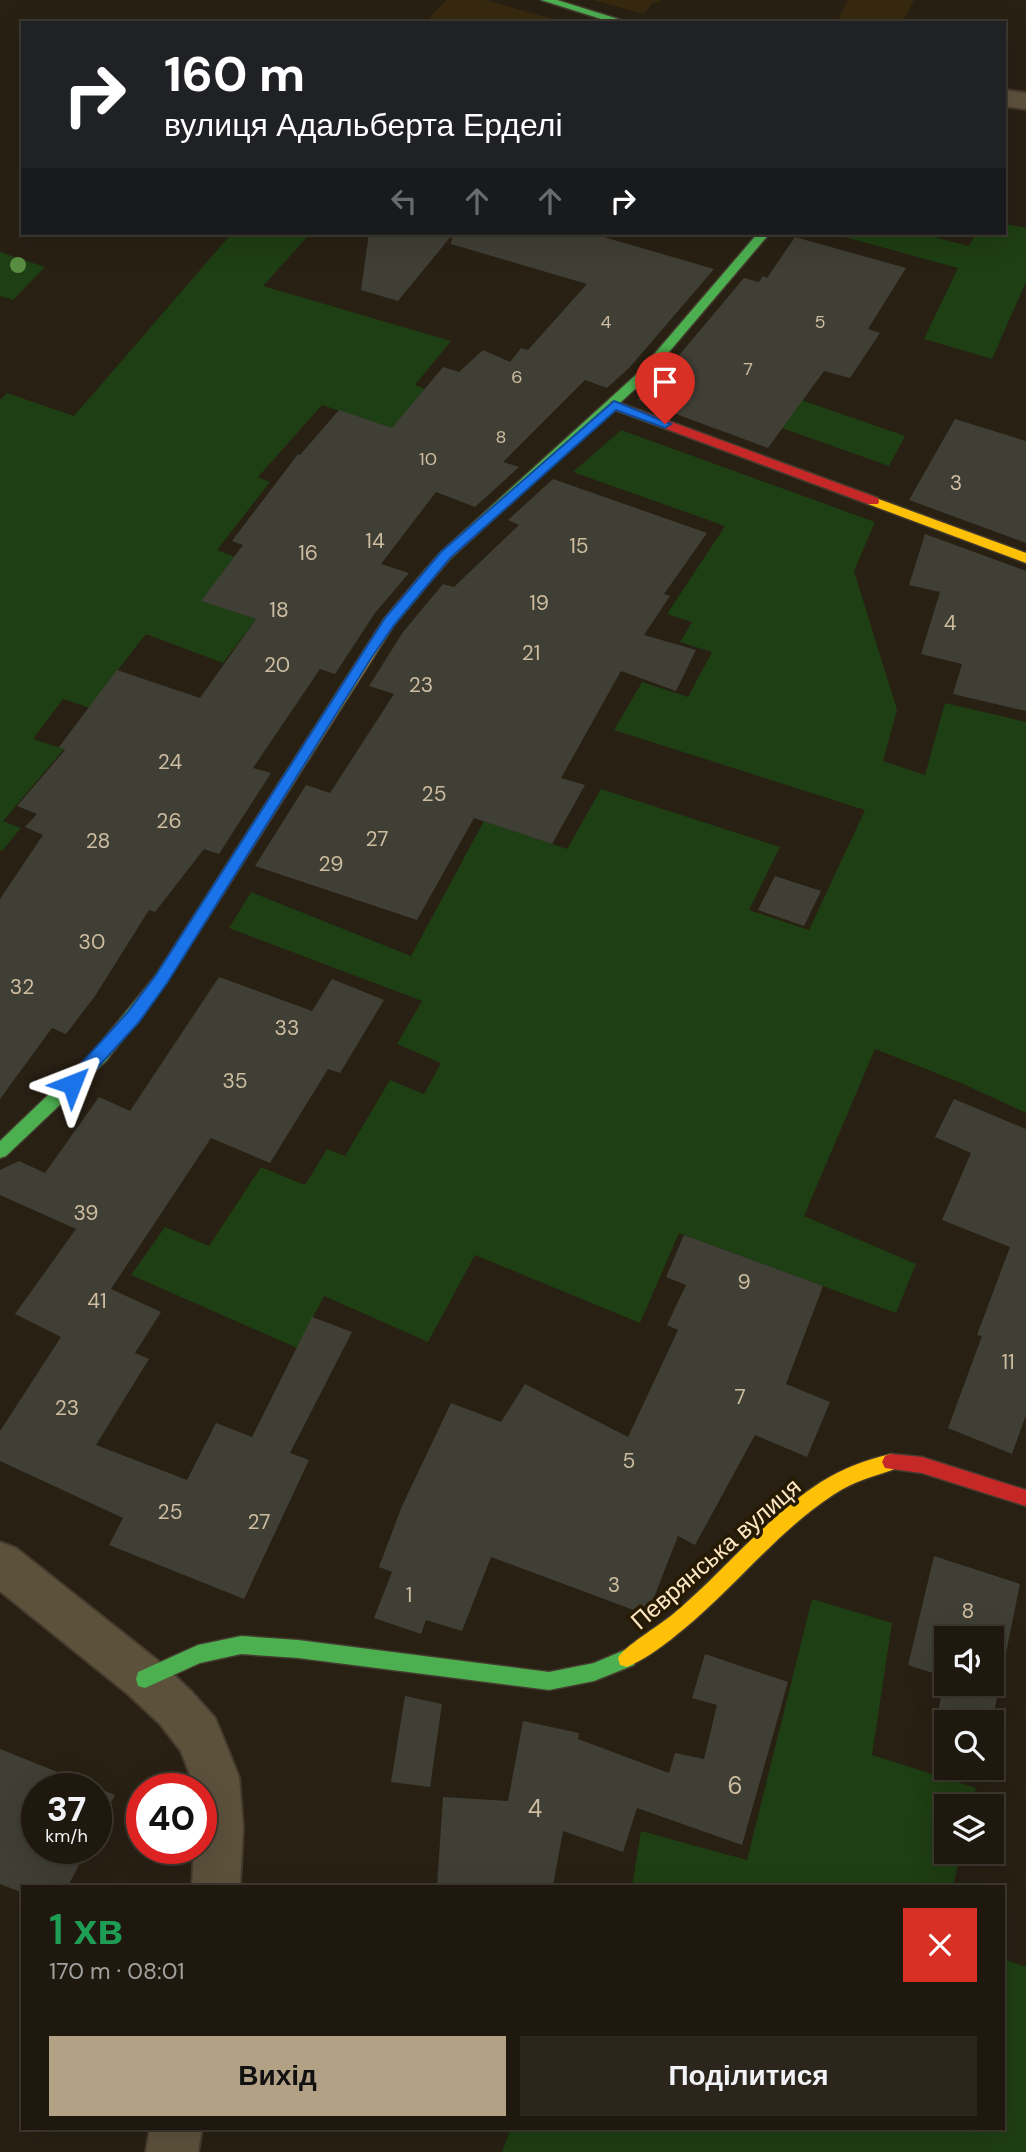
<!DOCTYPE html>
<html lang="uk">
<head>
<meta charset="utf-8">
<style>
  body { margin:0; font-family:"DM Sans",sans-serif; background:#2b251c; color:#f1f3f6; height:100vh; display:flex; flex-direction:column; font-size:26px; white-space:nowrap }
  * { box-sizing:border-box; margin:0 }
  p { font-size:23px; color:#a1a09e }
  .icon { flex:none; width:38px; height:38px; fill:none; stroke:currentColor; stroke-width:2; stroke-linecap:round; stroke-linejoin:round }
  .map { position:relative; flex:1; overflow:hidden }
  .side { position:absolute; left:21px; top:1885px; width:984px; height:245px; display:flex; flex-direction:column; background:#1e180e; border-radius:0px; box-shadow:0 7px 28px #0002,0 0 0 2px #3c372e }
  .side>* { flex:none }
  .guide { position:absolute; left:21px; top:21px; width:985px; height:214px; border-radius:0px; box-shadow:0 7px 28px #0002,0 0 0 2px #3c372e; background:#202124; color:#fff; overflow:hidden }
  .fabs { position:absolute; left:934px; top:1626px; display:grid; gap:14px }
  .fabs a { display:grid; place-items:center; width:70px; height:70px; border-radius:0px; background:#1e180e; box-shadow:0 7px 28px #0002,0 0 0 2px #3c372e; font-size:35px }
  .speed { position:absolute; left:21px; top:1773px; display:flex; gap:14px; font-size:35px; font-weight:700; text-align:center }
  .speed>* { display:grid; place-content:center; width:91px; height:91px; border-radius:50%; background:#1e180e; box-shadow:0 7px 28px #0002,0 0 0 2px #3c372e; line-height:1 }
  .speed small { font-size:18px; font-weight:400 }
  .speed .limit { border:10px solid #d22; background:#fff; color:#111 }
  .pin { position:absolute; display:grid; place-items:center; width:60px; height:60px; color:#fff; margin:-72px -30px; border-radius:50% 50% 50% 0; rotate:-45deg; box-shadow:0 0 7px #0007 }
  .pin .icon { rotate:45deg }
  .me { position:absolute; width:77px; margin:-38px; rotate:45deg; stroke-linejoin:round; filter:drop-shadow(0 0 5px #0008) }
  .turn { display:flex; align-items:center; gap:24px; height:147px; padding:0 28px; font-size:32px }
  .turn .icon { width:91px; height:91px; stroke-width:2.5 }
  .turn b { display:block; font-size:49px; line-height:60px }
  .lanes { display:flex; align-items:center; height:66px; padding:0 28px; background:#0003; justify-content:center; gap:35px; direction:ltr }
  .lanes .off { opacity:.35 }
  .round { display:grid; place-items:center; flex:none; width:74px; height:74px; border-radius:0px; background:#2b251c }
  .overview { display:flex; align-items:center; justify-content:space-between; height:119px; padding:0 28px }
  h1 { font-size:42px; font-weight:600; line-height:52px; color:#1e9e55 }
  .cta { display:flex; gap:14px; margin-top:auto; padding:14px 28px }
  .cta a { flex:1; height:80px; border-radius:0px; background:#b2a185; color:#111; font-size:28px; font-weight:600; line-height:80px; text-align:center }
  .cta a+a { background:#2b251c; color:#f1f3f6 }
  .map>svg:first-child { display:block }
  .built { fill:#372910 }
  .green { fill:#1e3e13 }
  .building { fill:#3f3f36; fill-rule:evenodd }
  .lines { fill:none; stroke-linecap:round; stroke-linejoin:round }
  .street-casing { stroke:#443b2e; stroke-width:4 }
  .fast-casing { stroke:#443b2e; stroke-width:3 }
  .slow-casing { stroke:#443b2e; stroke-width:3 }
  .jam-casing { stroke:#443b2e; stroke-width:3 }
  .street { fill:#5c513b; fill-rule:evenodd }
  .fast { fill:#4caf50; fill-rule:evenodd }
  .slow { fill:#ffc107; fill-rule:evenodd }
  .jam { fill:#c62828; fill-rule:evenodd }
  .tree { fill:#588d42 }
  .route { fill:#1a73e8; stroke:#114b97; stroke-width:2 }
  .labels { text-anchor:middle; stroke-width:7; stroke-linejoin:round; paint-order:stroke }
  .far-number-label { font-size:18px; fill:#cebda0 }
  .number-label { font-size:21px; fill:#cebda0 }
  .street-label { font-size:24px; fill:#fde7c3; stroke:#261a03 }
  .near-number-label { font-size:24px; fill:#cebda0 }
</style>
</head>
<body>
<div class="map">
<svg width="1026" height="2152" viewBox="0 0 1026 2152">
  <rect width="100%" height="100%" fill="#282013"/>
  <g class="built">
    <path d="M 447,0 L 485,0 L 553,19 L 550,23 L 424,23 Z"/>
    <path d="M 593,0 L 660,0 L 658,3 L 653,2 L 644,14 Z"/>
    <path d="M 848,0 L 914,0 L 902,23 L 836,23 Z"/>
  </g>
  <g class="green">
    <path d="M 1005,224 L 1026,228 L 1026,282 L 992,359 L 924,339 L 958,268 L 830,233 L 918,233 L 969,246 L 976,233 L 1004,233 Z"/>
    <path d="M 232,233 L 315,233 L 308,236 L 263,286 L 451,341 L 415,385 L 473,408 L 394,429 L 322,405 L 258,477 L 270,482 L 217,550 L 235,557 L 202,601 L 256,619 L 223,663 L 146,634 L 106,685 L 191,741 L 63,699 L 33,739 L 64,749 L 3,821 L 21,828 L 2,851 L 0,850 L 0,400 L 7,393 L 74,416 Z"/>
    <path d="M 0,252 L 45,267 L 13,300 L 0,296 Z"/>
    <path d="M 750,382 L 905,436 L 889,466 L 728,409 Z"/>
    <path d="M 621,430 L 875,522 L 854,571 L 897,710 L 883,761 L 925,775 L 945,703 L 1026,722 L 1026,1113 L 961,1083 L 875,1049 L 804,1216 L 916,1264 L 896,1313 L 679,1233 L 640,1323 L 475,1255 L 428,1342 L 324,1296 L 297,1348 L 131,1275 L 165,1227 L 209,1246 L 261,1167 L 305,1185 L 327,1149 L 345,1156 L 390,1080 L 424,1094 L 441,1063 L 397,1044 L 422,1001 L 229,928 L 251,892 L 411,956 L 484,821 L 567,849 L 601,789 L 780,847 L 749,910 L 809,930 L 865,810 L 614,730 L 642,682 L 688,697 L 712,652 L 680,642 L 692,622 L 667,614 L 725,526 L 573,472 Z"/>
    <path d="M 812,1599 L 892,1623 L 872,1755 L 976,1788 L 972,1806 L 947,1806 L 947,1852 L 961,1852 L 953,1886 L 632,1886 L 641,1831 L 747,1860 Z"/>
    <path d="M 1003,1959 L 1026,1967 L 1026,2152 L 502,2152 L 511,2128 L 1003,2128 Z"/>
  </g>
  <g class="building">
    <path d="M 369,233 L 590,233 L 714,269 L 630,367 L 607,388 L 585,380 L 503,462 L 519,467 L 475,507 L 436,492 L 381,564 L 409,573 L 375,613 L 335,674 L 320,669 L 253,768 L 271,773 L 219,854 L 204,849 L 155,912 L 149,910 L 95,996 L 66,1034 L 52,1028 L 0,1099 L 0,899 L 43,835 L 25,827 L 37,814 L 17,806 L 65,750 L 59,747 L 117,670 L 200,698 L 256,619 L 201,601 L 243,545 L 232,541 L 298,454 L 300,455 L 339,410 L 392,428 L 443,367 L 459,372 L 483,350 L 510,362 L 521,348 L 528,350 L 587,284 L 451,244 L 452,235 L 398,301 L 361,290 Z"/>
    <path d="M 795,237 L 906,268 L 868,329 L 880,333 L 850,378 L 824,371 L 768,448 L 638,400 L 654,385 L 744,278 L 759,282 L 763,276 L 767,278 Z"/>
    <path d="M 955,419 L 1026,441 L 1026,543 L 909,500 Z"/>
    <path d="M 553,479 L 707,533 L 664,594 L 670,596 L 644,635 L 696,650 L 676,691 L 621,671 L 561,778 L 585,785 L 552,844 L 474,818 L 417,920 L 255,866 L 306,785 L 330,793 L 394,694 L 369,686 L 403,632 L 443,584 L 454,587 L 519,525 L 508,520 Z"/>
    <path d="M 925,534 L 1026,571 L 1026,711 L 953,694 L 962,664 L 921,654 L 940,592 L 909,585 Z"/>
    <path d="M 775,876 L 821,891 L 804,926 L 758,910 Z"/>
    <path d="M 219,977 L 312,1011 L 332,979 L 384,1000 L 340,1073 L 328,1069 L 270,1163 L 211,1138 L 111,1289 L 161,1312 L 135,1353 L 149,1359 L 96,1445 L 187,1480 L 216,1423 L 252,1437 L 312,1317 L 352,1332 L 290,1453 L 309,1460 L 244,1599 L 109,1545 L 123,1518 L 0,1461 L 0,1431 L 61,1337 L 15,1314 L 76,1229 L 0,1195 L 0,1170 L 19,1161 L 45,1173 L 99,1097 L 130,1111 Z"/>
    <path d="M 954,1099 L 1026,1129 L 1026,1415 L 1012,1454 L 948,1428 L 982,1336 L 977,1335 L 1010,1247 L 942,1220 L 971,1153 L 935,1137 Z"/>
    <path d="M 684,1235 L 823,1286 L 786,1384 L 830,1402 L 807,1457 L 755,1435 L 695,1545 L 678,1536 L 647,1615 L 491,1557 L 462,1631 L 426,1620 L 421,1634 L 374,1618 L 392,1572 L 379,1567 L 402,1506 L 451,1403 L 501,1422 L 525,1384 L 628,1437 L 678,1330 L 667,1325 L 686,1285 L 666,1277 Z"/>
    <path d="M 934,1556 L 1020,1584 L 992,1722 L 936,1722 L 945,1677 L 908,1665 ZM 947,1638 L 992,1638 L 992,1684 L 947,1684 Z"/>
    <path d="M 705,1654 L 788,1682 L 742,1845 L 637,1808 L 623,1852 L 563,1831 L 553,1886 L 437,1886 L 443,1797 L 508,1801 L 523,1721 L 579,1733 L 578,1739 L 669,1773 L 675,1753 L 704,1759 L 717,1705 L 692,1698 Z"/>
    <path d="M 405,1696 L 442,1704 L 430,1787 L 391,1782 Z"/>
    <path d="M 0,1749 L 115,1795 L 96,1831 L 96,1788 L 37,1788 L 37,1848 L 88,1848 L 68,1886 L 23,1886 L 23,1893 L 0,1884 Z"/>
  </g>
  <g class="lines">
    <defs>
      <g id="street">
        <path d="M 1004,90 L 1026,93 L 1026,109 L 1004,106 Z"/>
        <path d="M 0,1542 L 16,1548 L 161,1663 L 192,1692 L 215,1718 L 239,1777 L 243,1827 L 240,1886 L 192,1886 L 194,1848 L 201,1848 L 201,1788 L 192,1788 L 191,1777 L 181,1751 L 160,1724 L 129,1695 L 0,1591 Z"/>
        <path d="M 150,2128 L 202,2128 L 198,2152 L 146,2152 Z"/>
      </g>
      <g id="fast">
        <path d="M 541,0 L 557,0 L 631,23 L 614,23 Z"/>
        <path d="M 758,233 L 770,233 L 646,379 L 451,558 L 435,576 L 425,576 L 425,570 L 441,552 L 638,373 Z"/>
        <path d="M 227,870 L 232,872 L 234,876 L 232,880 L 166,983 L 106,1061 L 6,1156 L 0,1158 L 0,1141 L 94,1051 L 156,975 L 222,872 Z"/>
        <path d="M 241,1636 L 298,1640 L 549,1672 L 594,1663 L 627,1649 L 634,1651 L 636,1658 L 634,1665 L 594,1681 L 549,1690 L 298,1658 L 241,1654 L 200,1663 L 145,1688 L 138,1686 L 136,1679 L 138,1672 L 198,1645 Z"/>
      </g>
      <g id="slow">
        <path d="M 873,497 L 1026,553 L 1026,563 L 868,504 L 868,498 Z"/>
        <path d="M 430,568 L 437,573 L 435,576 L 394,625 L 232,880 L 222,880 L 220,876 L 222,872 L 384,619 L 425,570 Z"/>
        <path d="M 891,1454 L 897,1456 L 900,1462 L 897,1468 C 874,1477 855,1480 833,1495 C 778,1531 736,1586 685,1628 C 667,1643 648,1658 627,1667 L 620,1665 L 618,1658 C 622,1648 660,1625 672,1615 C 723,1573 765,1518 821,1482 C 844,1468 865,1460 891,1454 Z"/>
      </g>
      <g id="jam">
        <path d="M 614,401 L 878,498 L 879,501 L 878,504 L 868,504 L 610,408 L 610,402 Z"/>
        <path d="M 891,1454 L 922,1457 L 1026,1490 L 1026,1506 L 922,1473 L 885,1468 L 882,1462 L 885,1456 Z"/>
      </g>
    </defs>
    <use href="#street" class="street-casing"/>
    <use href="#fast" class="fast-casing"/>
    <use href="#slow" class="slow-casing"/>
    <use href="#jam" class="jam-casing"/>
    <use href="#street" class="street"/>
    <use href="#fast" class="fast"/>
    <use href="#slow" class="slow"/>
    <use href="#jam" class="jam"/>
  </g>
  <circle class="tree" cx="18" cy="265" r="8"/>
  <path class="route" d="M 614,401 L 671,424 L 665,428 L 616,410 L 450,558 L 394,625 L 372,657 L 167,983 L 139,1022 L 78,1089 L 67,1089 L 64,1084 L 67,1079 L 127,1013 L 156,975 L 385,618 L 441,552 Z"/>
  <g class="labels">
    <g class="far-number-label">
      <text x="606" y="328">4</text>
      <text x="820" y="328">5</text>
      <text x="748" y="375">7</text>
      <text x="517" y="383">6</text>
      <text x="501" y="443">8</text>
      <text x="428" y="465">10</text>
    </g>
    <g class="number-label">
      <text x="956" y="490">3</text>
      <text x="375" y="548">14</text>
      <text x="579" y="553">15</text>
      <text x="308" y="560">16</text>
      <text x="539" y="610">19</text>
      <text x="279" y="617">18</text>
      <text x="950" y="630">4</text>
      <text x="531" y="660">21</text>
      <text x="277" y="672">20</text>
      <text x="421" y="692">23</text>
      <text x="170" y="769">24</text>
      <text x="434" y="801">25</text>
      <text x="169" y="828">26</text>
      <text x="377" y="846">27</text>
      <text x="98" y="848">28</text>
      <text x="331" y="871">29</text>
      <text x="92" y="949">30</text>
      <text x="22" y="994">32</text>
      <text x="287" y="1035">33</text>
      <text x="235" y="1088">35</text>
      <text x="86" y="1220">39</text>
      <text x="744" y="1289">9</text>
      <text x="97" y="1308">41</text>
      <text x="1008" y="1369">11</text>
      <text x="740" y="1404">7</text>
      <text x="67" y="1415">23</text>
      <text x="629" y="1468">5</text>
      <text x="170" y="1519">25</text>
      <text x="259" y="1529">27</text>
      <text x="614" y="1592">3</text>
      <text x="409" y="1602">1</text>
      <text x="968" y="1618">8</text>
    </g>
    <g class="street-label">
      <text transform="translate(716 1554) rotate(-41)" y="8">Певрянська вулиця</text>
    </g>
    <g class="near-number-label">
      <text x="735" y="1794">6</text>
      <text x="535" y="1817">4</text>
    </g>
  </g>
</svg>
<div class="fabs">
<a><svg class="icon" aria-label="sound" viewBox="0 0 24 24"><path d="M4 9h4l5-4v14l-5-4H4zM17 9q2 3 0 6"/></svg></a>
<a><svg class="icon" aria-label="search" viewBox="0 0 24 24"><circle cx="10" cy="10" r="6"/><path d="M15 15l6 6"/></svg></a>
<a><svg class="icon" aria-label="layers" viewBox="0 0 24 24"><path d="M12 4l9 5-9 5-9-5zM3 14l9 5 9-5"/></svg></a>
</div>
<div class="speed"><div>37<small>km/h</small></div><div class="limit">40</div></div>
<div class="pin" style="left:665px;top:424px;background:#d93025"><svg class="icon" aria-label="arrive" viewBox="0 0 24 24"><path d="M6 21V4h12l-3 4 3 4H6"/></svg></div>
<svg class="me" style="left:72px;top:1084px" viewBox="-20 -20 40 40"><path d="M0-17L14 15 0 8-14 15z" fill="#1a73e8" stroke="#fff" stroke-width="4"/></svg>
<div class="guide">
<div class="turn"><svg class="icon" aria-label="right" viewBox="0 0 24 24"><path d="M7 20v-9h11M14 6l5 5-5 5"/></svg><div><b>160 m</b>вулиця Адальберта Ерделі</div></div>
<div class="lanes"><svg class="icon off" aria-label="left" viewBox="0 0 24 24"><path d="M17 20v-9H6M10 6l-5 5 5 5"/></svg><svg class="icon off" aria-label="ahead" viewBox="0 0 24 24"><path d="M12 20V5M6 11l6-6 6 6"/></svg><svg class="icon off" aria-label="ahead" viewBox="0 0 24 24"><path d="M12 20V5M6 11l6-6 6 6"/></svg><svg class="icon" aria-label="right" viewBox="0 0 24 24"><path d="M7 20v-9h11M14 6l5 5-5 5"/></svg></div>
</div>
<section class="side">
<div class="overview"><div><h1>1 хв</h1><p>170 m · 08:01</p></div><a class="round" style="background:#d93025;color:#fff"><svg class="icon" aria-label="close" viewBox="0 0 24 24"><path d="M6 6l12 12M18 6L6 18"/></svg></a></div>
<div class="cta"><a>Вихід</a><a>Поділитися</a></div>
</section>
</div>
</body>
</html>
